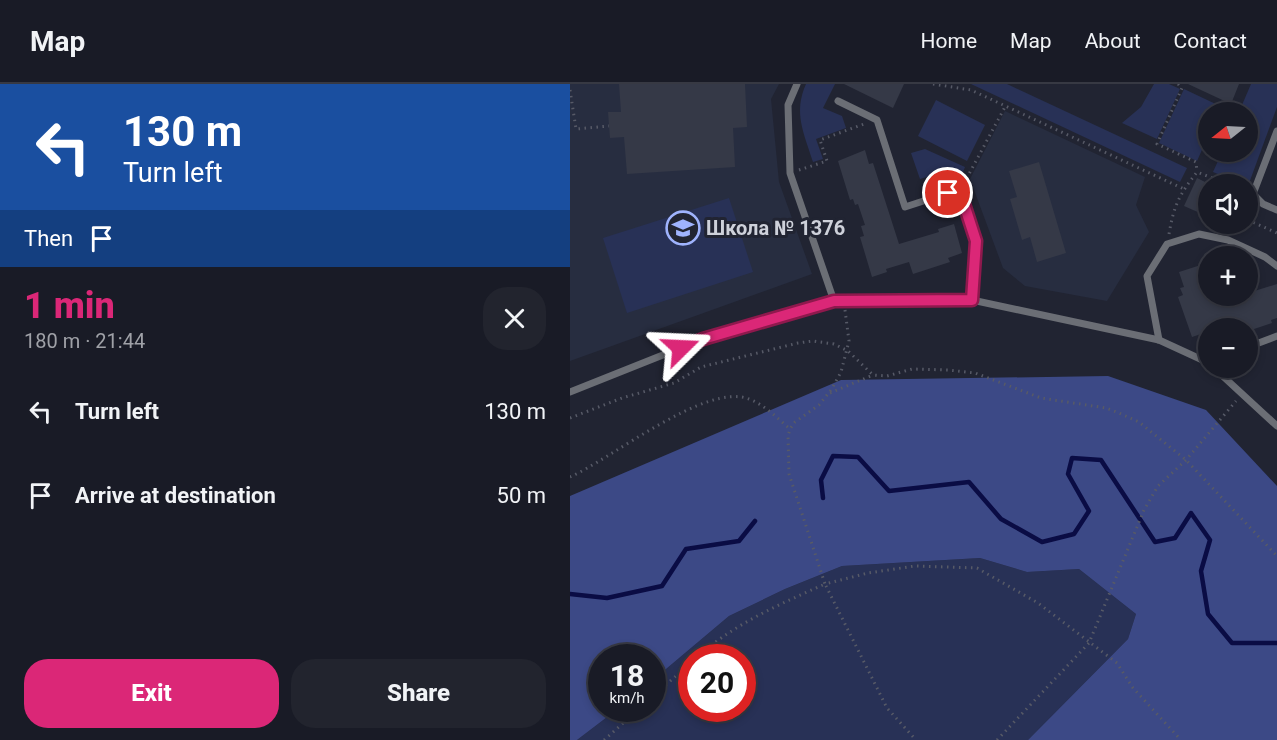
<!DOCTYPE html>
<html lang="en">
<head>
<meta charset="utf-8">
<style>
  body { margin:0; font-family:Roboto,sans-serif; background:#22242e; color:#f1f3f6; height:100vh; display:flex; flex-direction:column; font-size:22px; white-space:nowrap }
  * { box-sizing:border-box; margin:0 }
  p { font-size:20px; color:#9fa1a7 }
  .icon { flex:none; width:33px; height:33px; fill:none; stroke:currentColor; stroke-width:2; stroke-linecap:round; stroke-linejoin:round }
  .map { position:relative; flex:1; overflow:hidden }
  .drawer { display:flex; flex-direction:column; background:#191b26; width:570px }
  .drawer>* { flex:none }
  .hud { background:#1a4fa0; color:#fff; overflow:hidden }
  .needle { width:39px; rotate:252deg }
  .tools { position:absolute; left:628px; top:18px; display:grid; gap:12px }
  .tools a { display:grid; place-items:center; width:60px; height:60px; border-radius:50%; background:#191b26; box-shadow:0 3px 9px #0003,0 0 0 2px #373943; font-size:30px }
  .speed { position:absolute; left:18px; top:560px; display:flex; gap:12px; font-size:30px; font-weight:700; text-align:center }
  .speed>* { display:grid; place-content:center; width:78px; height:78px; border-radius:50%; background:#191b26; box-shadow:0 3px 9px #0003,0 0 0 2px #373943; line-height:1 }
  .speed small { font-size:15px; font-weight:400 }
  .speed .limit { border:9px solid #d22; background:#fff; color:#111 }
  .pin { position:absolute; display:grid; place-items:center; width:51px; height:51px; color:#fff; margin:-26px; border:3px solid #fff; border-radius:50%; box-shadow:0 2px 6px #0007 }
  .me { position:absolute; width:66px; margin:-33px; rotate:69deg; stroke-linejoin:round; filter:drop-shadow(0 0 4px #0008) }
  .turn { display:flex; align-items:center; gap:21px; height:126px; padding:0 24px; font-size:27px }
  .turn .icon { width:78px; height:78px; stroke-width:2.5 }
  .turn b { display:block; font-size:42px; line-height:51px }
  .then { display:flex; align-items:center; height:57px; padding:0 24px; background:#0003; gap:12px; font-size:22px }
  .round { display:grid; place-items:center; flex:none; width:63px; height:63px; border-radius:24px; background:#22242e }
  .overview { display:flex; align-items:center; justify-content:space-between; height:102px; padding:0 24px }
  h1 { font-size:36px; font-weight:800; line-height:45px; color:#db2777 }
  .action { display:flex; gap:12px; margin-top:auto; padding:12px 24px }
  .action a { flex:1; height:69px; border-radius:24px; background:#db2777; color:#fff; font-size:24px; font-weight:800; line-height:69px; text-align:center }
  .action a+a { background:#22242e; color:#f1f3f6 }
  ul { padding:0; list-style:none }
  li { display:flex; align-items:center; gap:18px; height:84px; padding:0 24px }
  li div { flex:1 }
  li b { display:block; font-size:22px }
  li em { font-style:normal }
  header { display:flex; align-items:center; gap:36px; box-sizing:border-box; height:84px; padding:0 30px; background:#191b26; border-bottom:2px solid #373943 }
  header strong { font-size:28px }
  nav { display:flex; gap:33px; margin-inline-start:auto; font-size:21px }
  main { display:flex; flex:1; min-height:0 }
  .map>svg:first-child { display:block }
  .built { fill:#272d40 }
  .green { fill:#283156; fill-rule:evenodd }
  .forest { fill:#3c4986 }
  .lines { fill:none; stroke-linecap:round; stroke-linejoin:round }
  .stream { stroke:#0a0c44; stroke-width:4.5 }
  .building { fill:#353947 }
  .path { stroke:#575a67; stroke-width:3; stroke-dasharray:1.5 4.5; stroke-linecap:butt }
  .lane { stroke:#6b6e75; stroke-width:7 }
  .route-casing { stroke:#8e194d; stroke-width:15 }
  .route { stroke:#db2777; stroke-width:10 }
  .labels { text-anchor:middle; stroke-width:6; stroke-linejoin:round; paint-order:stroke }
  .poi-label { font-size:20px; font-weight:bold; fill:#ced1da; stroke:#212432; text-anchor:start }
</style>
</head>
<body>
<header>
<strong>Map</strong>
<nav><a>Home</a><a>Map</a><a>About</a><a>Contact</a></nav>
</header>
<main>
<section class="drawer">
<div class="hud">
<div class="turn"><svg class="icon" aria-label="left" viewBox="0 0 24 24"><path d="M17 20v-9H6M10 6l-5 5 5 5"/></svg><div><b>130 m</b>Turn left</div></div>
<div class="then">Then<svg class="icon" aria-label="arrive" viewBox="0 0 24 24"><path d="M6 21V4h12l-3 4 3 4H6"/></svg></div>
</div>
<div class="overview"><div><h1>1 min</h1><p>180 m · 21:44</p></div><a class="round"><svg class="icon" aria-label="close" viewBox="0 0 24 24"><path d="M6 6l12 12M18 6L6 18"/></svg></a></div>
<ul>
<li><svg class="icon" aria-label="left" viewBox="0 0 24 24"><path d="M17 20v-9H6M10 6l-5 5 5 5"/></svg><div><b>Turn left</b></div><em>130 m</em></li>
<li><svg class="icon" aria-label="arrive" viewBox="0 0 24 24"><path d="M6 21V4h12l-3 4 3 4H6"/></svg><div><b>Arrive at destination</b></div><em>50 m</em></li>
</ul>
<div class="action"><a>Exit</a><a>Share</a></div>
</section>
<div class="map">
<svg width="707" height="656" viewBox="0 0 707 656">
  <rect width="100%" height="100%" fill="#212432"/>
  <g class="built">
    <path d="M 0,0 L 209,0 L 201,15 L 209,98 L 242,190 L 0,277 Z"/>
    <path d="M 435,27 L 575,93 L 566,121 L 579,148 L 537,217 L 455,202 L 433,184 L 400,95 Z"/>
  </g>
  <g class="green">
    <path d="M 236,0 L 265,0 L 253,24 L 272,32 L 276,44 L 246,55 L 253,75 L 243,78 C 234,49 223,29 236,0 Z"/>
    <path d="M 401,0 L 437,0 L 617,84 L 610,98 Z"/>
    <path d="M 584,0 L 599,0 L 610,5 L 587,55 L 552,39 L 571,23 Z"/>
    <path d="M 681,0 L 707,0 L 707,23 L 678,102 L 643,88 L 652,68 L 678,68 L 678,28 L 669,28 Z"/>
    <path d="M 614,5 L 652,23 L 649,28 L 639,28 L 639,50 L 627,77 L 589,59 Z"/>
    <path d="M 366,16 L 415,41 L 397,77 L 348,52 Z"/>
    <path d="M 355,65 L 395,83 L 389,98 L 370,89 L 350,95 L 341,69 Z"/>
    <path d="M 159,114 L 183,188 L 57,229 L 33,154 Z"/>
    <path d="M 410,474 L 457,488 L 509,485 L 566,530 L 558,555 L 458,656 L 7,656 L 49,624 L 82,624 L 83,596 L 159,532 L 215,505 L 272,482 ZM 122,573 L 172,573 L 172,624 L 122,624 Z"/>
  </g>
  <path class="forest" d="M 538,292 L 636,326 L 707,402 L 707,656 L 458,656 L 558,555 L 566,530 L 509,485 L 457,488 L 410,474 L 272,482 L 215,505 L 159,532 L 83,596 L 82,573 L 32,573 L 32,624 L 49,624 L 7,656 L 0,656 L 0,412 L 271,296 Z"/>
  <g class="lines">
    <g class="stream">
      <path d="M 253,414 L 251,396 L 263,372 L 288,373 L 319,407 L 399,398 L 431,435 L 472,458 L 504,450 L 519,427 L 498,390 L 502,374 L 531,376 L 585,458 L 605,454 L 621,429 L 640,456 L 631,487 L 638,530 L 662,559 L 707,559"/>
      <path d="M 0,510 L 37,514 L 92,502 L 116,465 L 169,457 L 185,437"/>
    </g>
  </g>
  <g class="building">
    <path d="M 49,0 L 175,0 L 177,43 L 163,44 L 165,83 L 57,90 L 54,53 L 40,54 L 38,28 L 51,28 Z"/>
    <path d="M 274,0 L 334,0 L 323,24 Z"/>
    <path d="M 618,0 L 669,0 L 661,20 Z"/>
    <path d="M 295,66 L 299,80 L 303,79 L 329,160 L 369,148 L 368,145 L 384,140 L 392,169 L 378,174 L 380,178 L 343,190 L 339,178 L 316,185 L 317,188 L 302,193 L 290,153 L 294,152 L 291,142 L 295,141 L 288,120 L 285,121 L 283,115 L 280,116 L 268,77 Z"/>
    <path d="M 469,78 L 496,169 L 467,178 L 460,153 L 452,156 L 440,115 L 447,113 L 439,87 Z"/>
    <path d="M 627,94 L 639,100 L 639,133 L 614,122 Z"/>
    <path d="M 637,179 L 639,186 L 639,212 L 648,212 L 650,218 L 671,212 L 678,212 L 678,209 L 707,200 L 707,234 L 701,236 L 702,239 L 678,247 L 678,244 L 663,244 L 661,237 L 636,245 L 637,248 L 622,253 L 608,213 L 613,211 L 610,204 L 614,203 L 609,188 Z"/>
  </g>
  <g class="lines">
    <g class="path">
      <path d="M 363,0 L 401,6 L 614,105"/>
      <path d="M 608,0 L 612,4 L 587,60 L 626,78 L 627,88"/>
      <path d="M 0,6 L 6,45 L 39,42"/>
      <path d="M 229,86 L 257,77 L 250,56 L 294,40"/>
      <path d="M 391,105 L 436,21"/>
      <path d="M 678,136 L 707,149"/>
      <path d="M 599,150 C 604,121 609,111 627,88 L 658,100"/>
      <path d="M 275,226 L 279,257 L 271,288 L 261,306 L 249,321 L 225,338 L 220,345 L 218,352 L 219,390 L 255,500 L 298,489 L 345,482 L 407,484 L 468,519 L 547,579 L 563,604 L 611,656"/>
      <path d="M 260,309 L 303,291"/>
      <path d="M 0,334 L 52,314 L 104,299 L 131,283 L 228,259 L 243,257 L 264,260 L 278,267 L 303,291 L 317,292 L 342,285 L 378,286 L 405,289 L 471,314 L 536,324 L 549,329 L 569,338 L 616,376 L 707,472"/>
      <path d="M 0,393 C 41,375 136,298 179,315 C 195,321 207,334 220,345"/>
      <path d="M 127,573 C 164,540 210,520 255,500 L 317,624 L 346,656"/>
      <path d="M 82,613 L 122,578"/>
      <path d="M 34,656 L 70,624"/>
      <path d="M 427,656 L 519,559 L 574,426 L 588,402 L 616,376 L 666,317"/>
    </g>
    <g class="lane">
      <path d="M 227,0 L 218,21 L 220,89 L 264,217 L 402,216 L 589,256 L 639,279"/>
      <path d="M 268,17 L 307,36 L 335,123 L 378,109 L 388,112 L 394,120 L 406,157 L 402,216"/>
      <path d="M 707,47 L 683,110 L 693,120 L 707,126"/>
      <path d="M 589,256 L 577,192 L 597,160 L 629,150 L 658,156 L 695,173 L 707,182"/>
      <path d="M 678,263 L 707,252"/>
      <path d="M 644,284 L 707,342"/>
      <path d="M 0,308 L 133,255 L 264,217"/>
    </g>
  </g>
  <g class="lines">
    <defs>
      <path id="route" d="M 111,264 L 133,255 L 264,217 L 402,216 L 406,157 L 394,120 L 388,112 L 378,109"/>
    </defs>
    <use href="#route" class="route-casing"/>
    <use href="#route" class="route"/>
  </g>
  <defs>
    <symbol id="school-ring" viewBox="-11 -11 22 22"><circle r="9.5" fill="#212432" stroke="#9fb3fd" stroke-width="1.5"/><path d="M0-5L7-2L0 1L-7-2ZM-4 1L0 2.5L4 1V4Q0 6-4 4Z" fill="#9fb3fd"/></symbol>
  </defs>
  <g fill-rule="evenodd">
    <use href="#school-ring" x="94" y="125" width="38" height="38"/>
  </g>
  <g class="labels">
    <g class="poi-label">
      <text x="136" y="151">Школа № 1376</text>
    </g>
  </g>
</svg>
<div class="tools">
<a><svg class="needle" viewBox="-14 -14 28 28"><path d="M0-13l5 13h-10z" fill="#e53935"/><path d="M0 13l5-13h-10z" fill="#9fa1a7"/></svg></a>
<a><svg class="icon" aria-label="sound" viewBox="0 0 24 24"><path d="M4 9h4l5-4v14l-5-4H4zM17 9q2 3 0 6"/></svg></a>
<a>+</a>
<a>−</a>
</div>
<div class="speed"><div>18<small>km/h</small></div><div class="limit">20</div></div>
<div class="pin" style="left:378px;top:109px;background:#d93025"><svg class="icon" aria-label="arrive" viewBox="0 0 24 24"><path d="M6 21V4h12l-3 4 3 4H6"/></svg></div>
<svg class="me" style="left:111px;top:264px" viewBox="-20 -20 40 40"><path d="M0-17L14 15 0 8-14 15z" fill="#db2777" stroke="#fff" stroke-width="4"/></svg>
</div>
</main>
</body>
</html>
